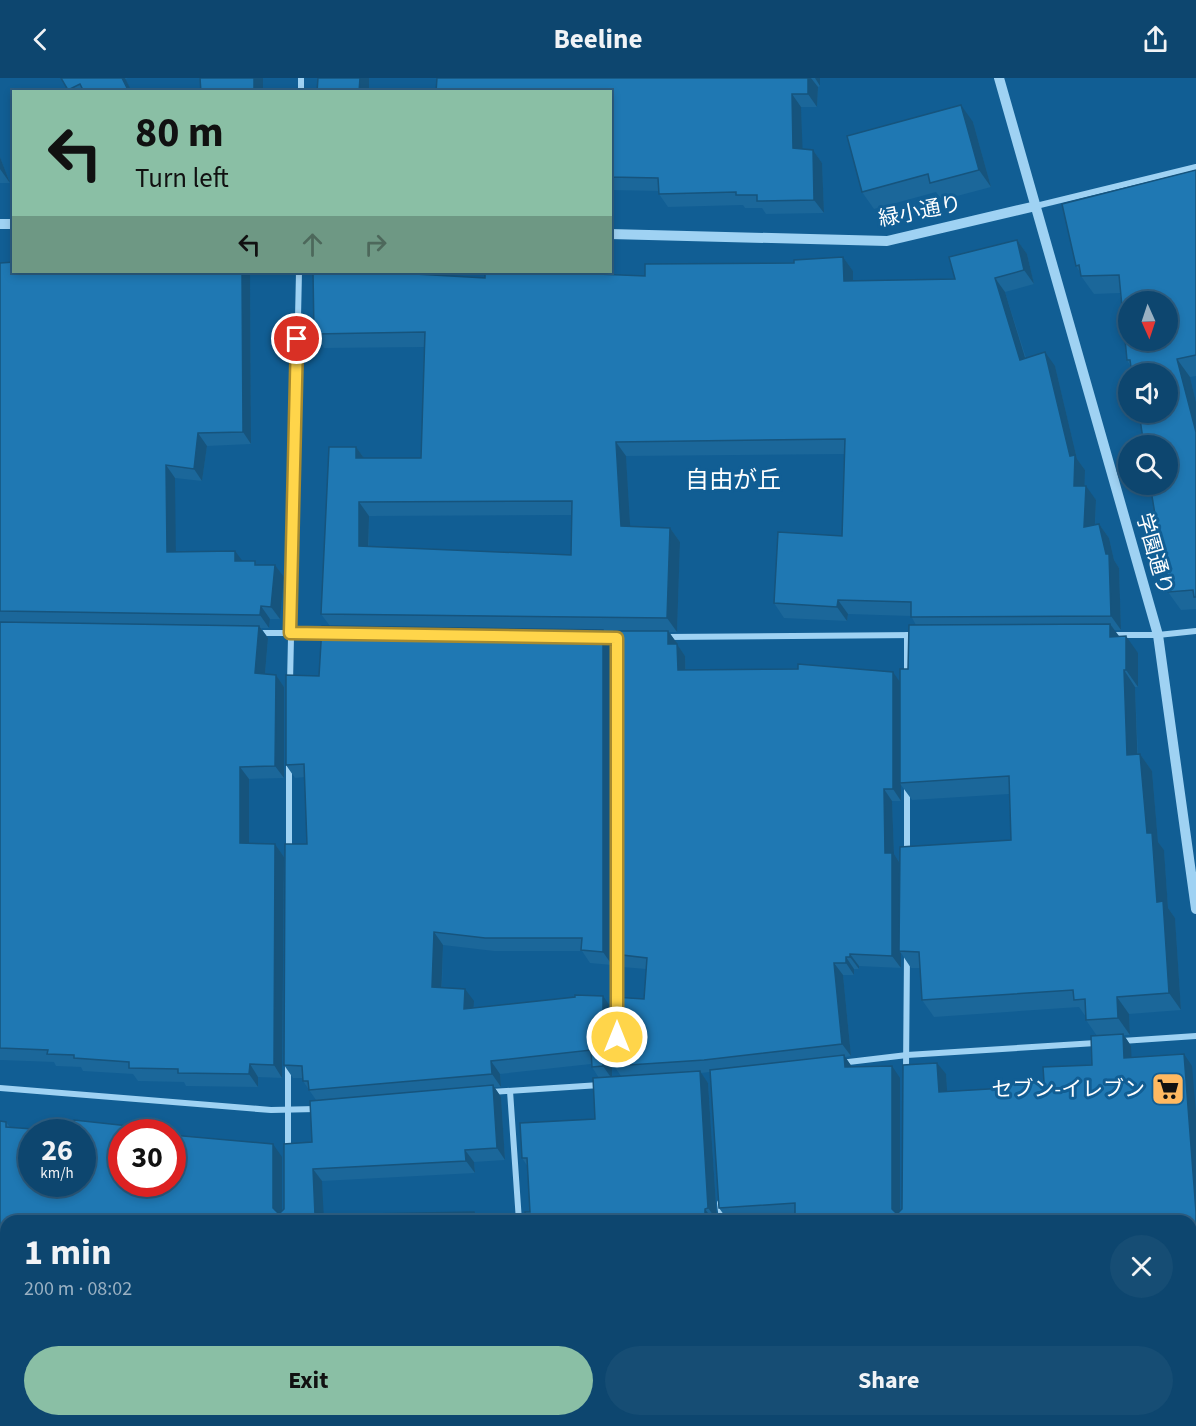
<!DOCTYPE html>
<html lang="en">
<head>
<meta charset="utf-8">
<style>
  body { margin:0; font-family:"Source Sans 3","Noto Sans JP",sans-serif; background:#164d74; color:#f1f3f6; height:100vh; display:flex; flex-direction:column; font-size:22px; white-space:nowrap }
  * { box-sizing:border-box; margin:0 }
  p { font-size:20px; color:#9ab1c3 }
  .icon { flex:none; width:33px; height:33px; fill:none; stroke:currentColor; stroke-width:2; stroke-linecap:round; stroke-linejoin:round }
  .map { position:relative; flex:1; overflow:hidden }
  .sheet { position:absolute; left:0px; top:1137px; width:1197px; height:212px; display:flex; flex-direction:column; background:#0d466f; border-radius:18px 18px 0 0; box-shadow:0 3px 9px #0003,0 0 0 2px #2d5e82 }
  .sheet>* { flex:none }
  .banner { position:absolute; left:12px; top:12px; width:600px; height:183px; border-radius:0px; box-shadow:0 3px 9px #0003,0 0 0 2px #2d5e82; background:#8abfa5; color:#111; overflow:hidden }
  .needle { width:39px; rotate:177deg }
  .controls { position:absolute; left:1118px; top:213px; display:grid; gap:12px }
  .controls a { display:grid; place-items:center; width:60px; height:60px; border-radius:50%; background:#0d466f; box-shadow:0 3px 9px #0003,0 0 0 2px #2d5e82; font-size:30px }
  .speed { position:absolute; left:18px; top:1041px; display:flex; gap:12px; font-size:30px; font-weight:700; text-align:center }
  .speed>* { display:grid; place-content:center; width:78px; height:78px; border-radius:50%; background:#0d466f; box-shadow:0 3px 9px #0003,0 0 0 2px #2d5e82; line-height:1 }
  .speed small { font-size:15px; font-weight:400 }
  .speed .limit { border:9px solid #d22; background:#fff; color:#111 }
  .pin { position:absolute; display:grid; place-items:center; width:51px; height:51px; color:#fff; margin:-26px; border:3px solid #fff; border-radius:50%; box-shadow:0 2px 6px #0007 }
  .me { position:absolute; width:66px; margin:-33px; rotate:0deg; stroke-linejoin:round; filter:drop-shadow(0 0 4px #0008) }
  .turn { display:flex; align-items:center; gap:21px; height:126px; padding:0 24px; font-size:27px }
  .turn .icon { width:78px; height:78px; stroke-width:2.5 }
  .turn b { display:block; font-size:42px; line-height:51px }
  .lanes { display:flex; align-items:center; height:57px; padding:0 24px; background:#0003; justify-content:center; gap:30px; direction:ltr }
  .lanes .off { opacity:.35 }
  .round { display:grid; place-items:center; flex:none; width:63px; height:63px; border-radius:32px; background:#164d74 }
  .summary { display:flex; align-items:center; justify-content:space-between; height:102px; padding:0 24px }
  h1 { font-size:36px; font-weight:700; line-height:45px }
  .action { display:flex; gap:12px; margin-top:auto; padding:12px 24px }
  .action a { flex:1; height:69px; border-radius:36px; background:#8abfa5; color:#111; font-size:24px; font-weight:700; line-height:69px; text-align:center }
  .action a+a { background:#164d74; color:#f1f3f6 }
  header { display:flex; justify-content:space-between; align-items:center; height:78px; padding:0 24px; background:#0d466f; font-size:27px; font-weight:700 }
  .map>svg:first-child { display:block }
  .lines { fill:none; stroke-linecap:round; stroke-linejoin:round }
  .minor { stroke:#9fd2f3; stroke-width:6 }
  .tertiary { stroke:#9fd2f3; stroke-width:10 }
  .wall { fill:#1b679a; fill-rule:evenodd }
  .shaded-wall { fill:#16547d }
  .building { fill:#1f78b3; stroke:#16547d; stroke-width:1.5; fill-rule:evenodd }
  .route-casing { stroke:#a68a30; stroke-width:15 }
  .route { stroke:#ffd54a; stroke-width:10 }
  .labels { text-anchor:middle; stroke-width:6; stroke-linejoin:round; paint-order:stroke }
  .street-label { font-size:21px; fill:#fff; stroke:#115e94 }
  .poi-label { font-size:21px; fill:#fff; stroke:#115e94; text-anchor:end }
  .quarter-label { font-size:24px; fill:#fff; stroke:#115e94 }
</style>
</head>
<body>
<header><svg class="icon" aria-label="back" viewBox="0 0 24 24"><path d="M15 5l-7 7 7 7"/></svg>Beeline<svg class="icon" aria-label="share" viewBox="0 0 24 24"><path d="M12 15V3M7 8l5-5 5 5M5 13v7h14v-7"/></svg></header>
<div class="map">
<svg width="1196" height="1348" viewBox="0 0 1196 1348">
  <rect width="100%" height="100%" fill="#115e94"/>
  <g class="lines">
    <g class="minor">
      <path d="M 301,14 L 301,0"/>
      <path d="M 1036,128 L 1196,89"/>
      <path d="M 258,555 L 329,555"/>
      <path d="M 1110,557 L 1158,557 L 1196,553"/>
      <path d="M 666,559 L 917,557"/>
      <path d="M 907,599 L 907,557"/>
      <path d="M 290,605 L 299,194"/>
      <path d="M 289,773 L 289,685"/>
      <path d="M 907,776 L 907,709"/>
      <path d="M 617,927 L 617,875"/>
      <path d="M 1122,963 L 1196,958"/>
      <path d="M 840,985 L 907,977 L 1096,965"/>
      <path d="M 906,992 L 907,877"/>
      <path d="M 0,1010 L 271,1032 L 316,1031"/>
      <path d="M 510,1013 L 519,1143"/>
      <path d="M 491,1014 L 600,1007"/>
      <path d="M 288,1073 L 288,988"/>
      <path d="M 720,1125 L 722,1143"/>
      <path d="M 286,1348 L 286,1342"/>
    </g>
    <g class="tertiary">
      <path d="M 999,0 L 1158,557 L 1196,831"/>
      <path d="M 0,146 L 14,146"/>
      <path d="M 610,156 L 887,163 L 1036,128"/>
    </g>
  </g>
  <g class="wall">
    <path d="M 61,0 L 128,0 L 125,1 L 132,14 L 69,14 Z"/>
    <path d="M 437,0 L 820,0 L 820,8 L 818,9 L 817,29 L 801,29 L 802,71 L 813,72 L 822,85 L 824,135 L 766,136 L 762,130 L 745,130 L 743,127 L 668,129 L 659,116 L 659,113 L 610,112 L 610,14 Z"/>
    <path d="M 973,44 L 991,109 L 942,122 L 936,114 L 874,131 L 862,114 Z"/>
    <path d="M 0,79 L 10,105 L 0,105 Z"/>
    <path d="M 1196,92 L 1196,298 L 1190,299 L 1196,324 L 1196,531 L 1181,532 L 1168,514 L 1166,490 L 1163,485 L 1131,289 L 1127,282 L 1120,215 L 1094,216 L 1081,198 L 1080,194 L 1076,188 Z"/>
    <path d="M 1017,162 L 1027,176 L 1034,206 L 1005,214 L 1026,280 L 1055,288 L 1077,381 L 1085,392 L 1084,408 L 1096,422 L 1095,447 L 1099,446 L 1109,460 L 1114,482 L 1119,490 L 1121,552 L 1114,552 L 1119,559 L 1138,575 L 1138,609 L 1135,609 L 1138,676 L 1140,676 L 1152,693 L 1158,764 L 1164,772 L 1168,830 L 1175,840 L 1181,932 L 1129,936 L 1130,957 L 1124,957 L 1131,968 L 1131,979 L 1192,988 L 1191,1342 L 1191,1143 L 795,1137 L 727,1141 L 719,1130 L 710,994 L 701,995 L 708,1005 L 717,1142 L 530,1134 L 528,1089 L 522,1080 L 595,1041 L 599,1000 L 592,989 L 591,986 L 500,996 L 501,1009 L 494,1009 L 501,1019 L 505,1082 L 474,1084 L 475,1095 L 322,1103 L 323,1137 L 474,1134 L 480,1143 L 6,1143 L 6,1342 L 198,1342 L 197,1348 L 0,1348 L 6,1044 L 10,1049 L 73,1054 L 142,1054 L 282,1079 L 282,1132 L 284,1131 L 312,1064 L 316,1022 L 303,1003 L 303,1000 L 293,1000 L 284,987 L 307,766 L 305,699 L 295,700 L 286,687 L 319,598 L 330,548 L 321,536 L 356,369 L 364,380 L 421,380 L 424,269 L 324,270 L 314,256 L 407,195 L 485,200 L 645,198 L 794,185 L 843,179 L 853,193 L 853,203 L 955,201 ZM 844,376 L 842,458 L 774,525 L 784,540 L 847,543 L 848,536 L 911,538 L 916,547 L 908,591 L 900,605 L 893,594 L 686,592 L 685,578 L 669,554 L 677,554 L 680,464 L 670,450 L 630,448 L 626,378 ZM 571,437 L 571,477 L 369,468 L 369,438 ZM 604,554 L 614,554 L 614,876 L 622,889 L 646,891 L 644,921 L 614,988 L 621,998 L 612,999 L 612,931 L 474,930 L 474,923 L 442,909 L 443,867 L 494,873 L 582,873 L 590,885 L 612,887 L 612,565 ZM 901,707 L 912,722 L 1009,716 L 1011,762 L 900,785 L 894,776 L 892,723 L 901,723 ZM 901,875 L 911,890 L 920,890 L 922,922 L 934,939 L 1079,929 L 1086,939 L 1086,942 L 1097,958 L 1092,987 L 1044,1004 L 1005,1010 L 947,1014 L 946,996 L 902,1131 L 900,1134 L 900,1000 L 852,989 L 845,979 L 851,978 L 843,897 L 854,897 L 854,891 L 859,891 L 859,888 L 901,890 Z"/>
    <path d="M 0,185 L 14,194 L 250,194 L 251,366 L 207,368 L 202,403 L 175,400 L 175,474 L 242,483 L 258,487 L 275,487 L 284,499 L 280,541 L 270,541 L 269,550 L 261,550 L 268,560 L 265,596 L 276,597 L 284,609 L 284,700 L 249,701 L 249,766 L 275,766 L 284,779 L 282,1000 L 258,999 L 258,1009 L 186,1008 L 184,1004 L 138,1003 L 133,996 L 83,993 L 81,989 L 56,988 L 54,984 L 0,982 Z"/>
  </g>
  <g class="shaded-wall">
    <path d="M 122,0 L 125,0 L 132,14 L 130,14 Z"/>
    <rect x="254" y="0" width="9" height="14"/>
    <path d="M 360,0 L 369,0 L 369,14 L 359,14 Z"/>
    <path d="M 808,0 L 811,0 L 818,9 L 817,29 L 808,16 Z"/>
    <path d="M 815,0 L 820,0 L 820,8 Z"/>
    <path d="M 792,16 L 801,29 L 803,83 L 793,70 Z"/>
    <path d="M 961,27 L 973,44 L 991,109 L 979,92 Z"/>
    <path d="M 813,72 L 822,85 L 824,135 L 814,122 Z"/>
    <path d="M 0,79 L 10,105 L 0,91 Z"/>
    <path d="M 1017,162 L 1027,176 L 1034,206 L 1024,192 Z"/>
    <path d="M 843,179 L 853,193 L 853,217 L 844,203 Z"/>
    <path d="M 242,194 L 250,194 L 251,366 L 243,354 Z"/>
    <path d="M 995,200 L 1005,214 L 1030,296 L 1020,282 Z"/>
    <path d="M 1045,274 L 1055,288 L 1077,381 L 1085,392 L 1084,422 L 1074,408 L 1070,378 Z"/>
    <path d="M 1177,281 L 1190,299 L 1196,324 L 1196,355 Z"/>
    <path d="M 198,355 L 207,368 L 202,403 L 194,391 Z"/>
    <path d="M 616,364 L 626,378 L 631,462 L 621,448 Z"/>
    <path d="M 356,369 L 366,383 L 356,380 Z"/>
    <path d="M 166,387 L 175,400 L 176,487 L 167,474 Z"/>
    <path d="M 1086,408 L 1096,422 L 1094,464 L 1084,449 Z"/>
    <path d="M 359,424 L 369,438 L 368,482 L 359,468 Z"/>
    <path d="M 1099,446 L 1109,460 L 1114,482 L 1119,490 L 1121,552 L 1111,538 L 1106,476 Z"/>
    <path d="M 670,450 L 680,464 L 677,554 L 667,540 Z"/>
    <path d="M 235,473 L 244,485 L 235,483 Z"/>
    <path d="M 275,487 L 284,499 L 280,541 L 271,529 Z"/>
    <path d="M 838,522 L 848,536 L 847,543 L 837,529 Z"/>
    <path d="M 261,528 L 270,541 L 269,550 L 260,537 Z"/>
    <path d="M 1110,546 L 1122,562 L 1110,559 Z"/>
    <path d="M 259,548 L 268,560 L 264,607 L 255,595 Z"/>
    <path d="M 603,552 L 612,565 L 612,887 L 603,874 Z"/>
    <path d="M 668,553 L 677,565 L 676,578 L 668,566 Z"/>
    <path d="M 1126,558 L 1138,575 L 1138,609 L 1126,592 Z"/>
    <path d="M 677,566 L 685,578 L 686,604 L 678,592 Z"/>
    <path d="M 1124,592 L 1135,609 L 1138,694 L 1127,677 Z"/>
    <path d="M 893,594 L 902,607 L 900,705 L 901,707 L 901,723 L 893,711 Z"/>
    <path d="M 276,597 L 284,609 L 284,700 L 275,688 Z"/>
    <path d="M 1140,676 L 1152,693 L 1158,764 L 1164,772 L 1168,830 L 1175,840 L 1181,932 L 1169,915 L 1147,755 Z"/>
    <path d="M 240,689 L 249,701 L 249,778 L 240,765 Z"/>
    <path d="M 884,711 L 892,723 L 894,776 L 901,787 L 899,873 L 901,875 L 901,890 L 892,878 L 885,775 Z"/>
    <path d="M 275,766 L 284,779 L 282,1000 L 274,987 Z"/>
    <path d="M 434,854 L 443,867 L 441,922 L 432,909 Z"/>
    <path d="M 850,876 L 859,888 L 859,891 L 850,879 Z"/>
    <path d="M 846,879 L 854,891 L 854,897 L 846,885 Z"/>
    <path d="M 834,885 L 843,897 L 851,978 L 842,966 Z"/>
    <path d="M 465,911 L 474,923 L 473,944 L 464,931 Z"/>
    <path d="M 603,918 L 612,931 L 612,1001 L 603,988 Z"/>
    <path d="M 1117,919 L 1129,936 L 1130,957 L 1118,940 Z"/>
    <path d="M 1123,956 L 1131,968 L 1132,991 L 1124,980 Z"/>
    <path d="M 1184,976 L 1192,988 L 1196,1036 L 1196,1134 Z"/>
    <path d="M 844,977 L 852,989 L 853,1001 L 845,989 Z"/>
    <path d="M 491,983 L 500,996 L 501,1009 L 492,996 Z"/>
    <path d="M 937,985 L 946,996 L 948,1026 L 939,1014 Z"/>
    <path d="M 250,986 L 258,999 L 258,1009 L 249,996 Z"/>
    <path d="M 892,988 L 900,1000 L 900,1143 L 892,1131 Z"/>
    <path d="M 700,993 L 708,1005 L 717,1142 L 708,1130 Z"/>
    <path d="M 493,1007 L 501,1019 L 505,1082 L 497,1070 Z"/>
    <path d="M 273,1066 L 282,1079 L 282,1143 L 273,1130 Z"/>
    <path d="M 465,1072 L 474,1084 L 475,1095 L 466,1083 Z"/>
    <path d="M 313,1091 L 322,1103 L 324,1143 L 315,1137 Z"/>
    <path d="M 705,1131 L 713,1142 L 713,1143 L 705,1143 Z"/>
    <path d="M 474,1134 L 480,1143 L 476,1143 Z"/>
    <path d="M 161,1342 L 164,1342 L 168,1348 L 160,1348 Z"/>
    <path d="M 189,1342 L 198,1342 L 197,1348 L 192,1348 Z"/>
  </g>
  <g class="building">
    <path d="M 61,0 L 122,0 L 127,10 L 121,14 L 84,14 L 80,6 L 68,12 Z"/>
    <path d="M 200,0 L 254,0 L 254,14 L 201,14 Z"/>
    <path d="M 318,0 L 360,0 L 359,14 L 317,14 Z"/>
    <path d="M 437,0 L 808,0 L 808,16 L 792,16 L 793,70 L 813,72 L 814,122 L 757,123 L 757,117 L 736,117 L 736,114 L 659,116 L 658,100 L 610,99 L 610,14 L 436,14 Z"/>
    <path d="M 961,27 L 979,92 L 930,105 L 928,96 L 862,114 L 847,58 Z"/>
    <path d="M 1196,92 L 1196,277 L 1177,281 L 1196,354 L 1196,519 L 1194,519 L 1193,512 L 1168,514 L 1166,485 L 1163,485 L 1150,406 L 1167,406 L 1167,368 L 1144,368 L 1139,334 L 1167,334 L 1167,296 L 1132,296 L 1130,282 L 1127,282 L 1119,197 L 1081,198 L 1079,187 L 1076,188 L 1062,126 ZM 1128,224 L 1167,224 L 1167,262 L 1128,262 Z"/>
    <path d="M 1017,162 L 1024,192 L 995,200 L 1020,282 L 1045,274 L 1070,378 L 1075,377 L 1074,408 L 1086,408 L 1084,449 L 1099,446 L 1106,476 L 1109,476 L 1111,538 L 911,539 L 911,524 L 838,522 L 837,529 L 774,525 L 778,454 L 842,458 L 845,361 L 616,364 L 621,448 L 670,450 L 667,540 L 321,536 L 329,369 L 356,369 L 356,380 L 421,380 L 425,254 L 314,256 L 313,194 L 398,194 L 398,195 L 485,200 L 485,194 L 548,194 L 645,198 L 645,186 L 794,185 L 794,182 L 843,179 L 844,203 L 955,201 L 949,179 ZM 572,423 L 571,477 L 359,468 L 359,424 Z"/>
    <path d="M 14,184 L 14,194 L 242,194 L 243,354 L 198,355 L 194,391 L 166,387 L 167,474 L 235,473 L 235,483 L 255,483 L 255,487 L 275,487 L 271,529 L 261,528 L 260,537 L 0,533 L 0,185 Z"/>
    <path d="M 0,544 L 259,548 L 255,595 L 276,597 L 275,688 L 240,689 L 240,765 L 275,766 L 274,987 L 250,986 L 249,996 L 178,995 L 178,991 L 129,990 L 129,984 L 74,980 L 74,977 L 47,976 L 48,972 L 0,970 Z"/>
    <path d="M 1110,546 L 1110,559 L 1126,558 L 1126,592 L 1124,592 L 1127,677 L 1140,676 L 1147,755 L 1152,755 L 1157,824 L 1163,823 L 1169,915 L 1117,919 L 1118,940 L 1086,942 L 1085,921 L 1074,922 L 1073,912 L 922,922 L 919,874 L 899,873 L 900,769 L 1011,762 L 1009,698 L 900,705 L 900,591 L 908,591 L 909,547 Z"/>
    <path d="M 322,548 L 603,552 L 603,874 L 581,872 L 582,860 L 485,860 L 434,854 L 432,909 L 465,911 L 464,931 L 575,919 L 575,917 L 603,918 L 603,988 L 592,989 L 591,972 L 491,983 L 492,996 L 309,1012 L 308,1003 L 303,1003 L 302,988 L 284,987 L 285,766 L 307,766 L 304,686 L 286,687 L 286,597 L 319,598 Z"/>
    <path d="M 614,553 L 668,553 L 668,566 L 677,566 L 678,592 L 798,591 L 798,586 L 893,594 L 893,711 L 884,711 L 885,775 L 892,775 L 892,878 L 850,876 L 850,879 L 846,879 L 846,885 L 834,885 L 842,966 L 704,982 L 614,988 L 614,919 L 644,921 L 647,880 L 614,876 Z"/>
    <path d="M 1123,956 L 1124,980 L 1184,976 L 1196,1134 L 1196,1348 L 298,1348 L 297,1342 L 1191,1342 L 1191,1143 L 795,1143 L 795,1125 L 719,1130 L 710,992 L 844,977 L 845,989 L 892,988 L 892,1131 L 897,1136 L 902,1131 L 903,987 L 937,985 L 939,1014 L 1005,1010 L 1005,1006 L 1044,1004 L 1043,989 L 1092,987 L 1091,958 Z"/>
    <path d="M 700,993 L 708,1130 L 705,1131 L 705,1143 L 525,1143 L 525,1134 L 530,1134 L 527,1080 L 522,1080 L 520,1045 L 595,1041 L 593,1000 Z"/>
    <path d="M 493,1007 L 497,1070 L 465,1072 L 466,1083 L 313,1091 L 315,1137 L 474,1134 L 476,1143 L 6,1143 L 6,1342 L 161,1342 L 160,1348 L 0,1348 L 0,1043 L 6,1044 L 6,1049 L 73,1054 L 74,1042 L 138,1049 L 138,1054 L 144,1054 L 122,1054 L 122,1106 L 172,1106 L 172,1057 L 273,1066 L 273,1130 L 279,1136 L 284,1131 L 284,1066 L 312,1064 L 310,1023 ZM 32,1054 L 82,1054 L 82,1106 L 32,1106 Z"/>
  </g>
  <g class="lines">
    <defs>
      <path id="route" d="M 297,261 L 290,555 L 617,560 L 617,959"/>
    </defs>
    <use href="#route" class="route-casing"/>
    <use href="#route" class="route"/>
  </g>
  <defs>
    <symbol id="supermarket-square" viewBox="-11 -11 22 22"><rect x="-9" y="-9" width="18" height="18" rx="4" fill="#ffb961" stroke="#115e94"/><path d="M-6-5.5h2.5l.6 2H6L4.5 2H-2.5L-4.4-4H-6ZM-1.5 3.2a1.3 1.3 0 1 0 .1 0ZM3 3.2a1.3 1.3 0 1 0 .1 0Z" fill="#111"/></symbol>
  </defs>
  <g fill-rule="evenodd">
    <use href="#supermarket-square" x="1149" y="992" width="38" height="38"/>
  </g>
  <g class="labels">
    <g class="street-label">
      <text transform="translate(920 133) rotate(-11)" y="7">緑小通り</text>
      <text transform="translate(1155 476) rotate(74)" y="7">学園通り</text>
    </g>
    <g class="poi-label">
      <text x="1145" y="1018">セブン-イレブン</text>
    </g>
    <g class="quarter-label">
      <text x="733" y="410">自由が丘</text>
    </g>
  </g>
</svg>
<div class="controls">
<a><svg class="needle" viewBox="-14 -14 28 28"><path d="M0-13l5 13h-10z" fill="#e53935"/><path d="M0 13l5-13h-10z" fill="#9ab1c3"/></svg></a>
<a><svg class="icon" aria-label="sound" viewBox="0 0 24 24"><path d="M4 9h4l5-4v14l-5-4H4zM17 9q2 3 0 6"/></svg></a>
<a><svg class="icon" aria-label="search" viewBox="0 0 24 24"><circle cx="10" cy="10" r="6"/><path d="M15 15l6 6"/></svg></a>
</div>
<div class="speed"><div>26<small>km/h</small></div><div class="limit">30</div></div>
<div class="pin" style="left:297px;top:261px;background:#d93025"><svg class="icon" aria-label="arrive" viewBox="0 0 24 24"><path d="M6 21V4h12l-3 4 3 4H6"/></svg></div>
<svg class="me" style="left:617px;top:959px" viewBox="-20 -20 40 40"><circle r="17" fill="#ffd54a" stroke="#fff" stroke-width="3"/><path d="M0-11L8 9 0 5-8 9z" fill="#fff"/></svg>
<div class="banner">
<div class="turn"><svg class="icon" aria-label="left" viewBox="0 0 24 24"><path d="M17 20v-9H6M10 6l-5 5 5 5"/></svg><div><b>80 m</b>Turn left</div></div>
<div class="lanes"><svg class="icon" aria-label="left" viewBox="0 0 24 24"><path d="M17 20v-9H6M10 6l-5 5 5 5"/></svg><svg class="icon off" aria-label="ahead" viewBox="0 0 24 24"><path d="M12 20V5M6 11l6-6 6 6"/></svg><svg class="icon off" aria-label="right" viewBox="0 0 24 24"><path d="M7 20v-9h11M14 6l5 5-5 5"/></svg></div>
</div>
<section class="sheet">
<div class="summary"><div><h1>1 min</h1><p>200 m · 08:02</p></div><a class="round"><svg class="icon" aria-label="close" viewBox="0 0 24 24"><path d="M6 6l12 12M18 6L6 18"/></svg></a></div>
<div class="action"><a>Exit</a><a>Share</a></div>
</section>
</div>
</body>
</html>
